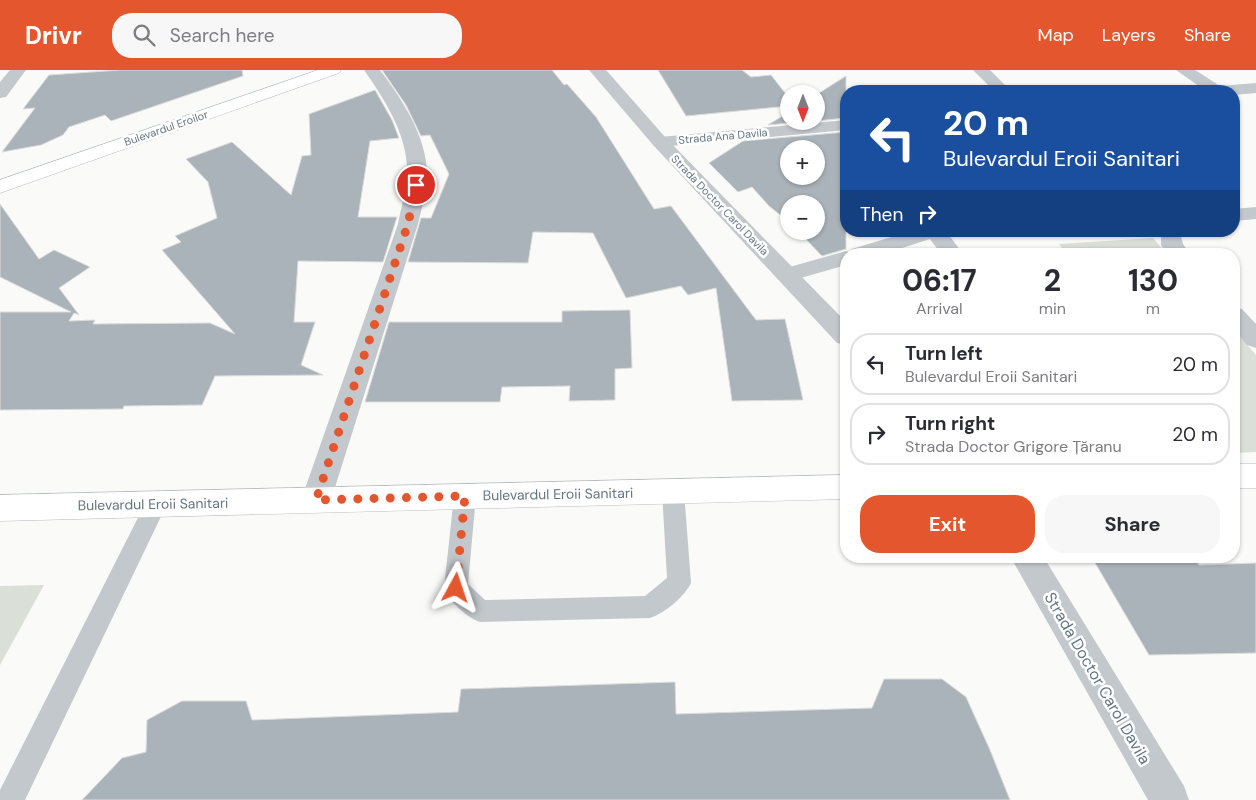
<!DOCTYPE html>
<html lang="en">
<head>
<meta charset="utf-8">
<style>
  body { margin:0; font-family:"DM Sans",sans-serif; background:#f7f7f7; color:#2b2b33; height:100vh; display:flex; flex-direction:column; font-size:19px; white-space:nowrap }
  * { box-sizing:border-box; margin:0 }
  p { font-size:16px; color:#7c7c81 }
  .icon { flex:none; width:28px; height:28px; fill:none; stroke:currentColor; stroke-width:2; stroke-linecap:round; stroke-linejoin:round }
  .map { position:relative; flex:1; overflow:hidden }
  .panel { position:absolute; left:840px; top:178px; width:400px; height:315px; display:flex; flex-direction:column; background:#fff; border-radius:20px; box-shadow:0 1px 4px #0004 }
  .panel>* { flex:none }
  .banner { position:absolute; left:840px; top:15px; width:400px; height:152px; border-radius:20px; box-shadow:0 1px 4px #0004; background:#1a4fa0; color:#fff; overflow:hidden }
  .needle { width:32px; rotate:180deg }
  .fabs { position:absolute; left:780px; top:15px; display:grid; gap:10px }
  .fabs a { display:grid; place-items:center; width:45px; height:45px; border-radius:50%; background:#fff; box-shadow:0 1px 4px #0004; font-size:25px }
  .pin { position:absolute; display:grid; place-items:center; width:42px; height:42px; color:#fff; margin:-21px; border:2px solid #fff; border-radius:50%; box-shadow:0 1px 5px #0007 }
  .me { position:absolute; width:55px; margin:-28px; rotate:5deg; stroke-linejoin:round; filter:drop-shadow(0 0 4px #0008) }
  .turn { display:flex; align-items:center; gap:18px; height:105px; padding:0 20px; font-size:22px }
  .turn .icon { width:65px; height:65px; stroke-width:2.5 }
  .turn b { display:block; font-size:35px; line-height:42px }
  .then { display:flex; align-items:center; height:48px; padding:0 20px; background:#0003; gap:10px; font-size:19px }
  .eta { display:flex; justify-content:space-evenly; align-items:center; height:85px; text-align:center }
  .eta b { font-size:30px; font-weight:700; line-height:35px }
  .action { display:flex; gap:10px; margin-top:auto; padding:10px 20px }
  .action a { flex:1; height:58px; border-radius:20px; background:#e4572e; color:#fff; font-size:20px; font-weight:700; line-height:58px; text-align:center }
  .action a+a { background:#f7f7f7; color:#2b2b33 }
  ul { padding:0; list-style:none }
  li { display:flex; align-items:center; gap:15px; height:62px; margin:0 10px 8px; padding:0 10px; border:2px solid #e1e1e2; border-radius:20px }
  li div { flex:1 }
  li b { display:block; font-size:19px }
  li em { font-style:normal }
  header { display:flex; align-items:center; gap:30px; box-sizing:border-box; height:70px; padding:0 25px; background:#e4572e; color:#fff }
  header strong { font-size:24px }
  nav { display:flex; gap:28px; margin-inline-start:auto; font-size:18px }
  .search { width:350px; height:45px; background:#f7f7f7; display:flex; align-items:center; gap:12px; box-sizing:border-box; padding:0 18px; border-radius:20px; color:#7c7c81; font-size:19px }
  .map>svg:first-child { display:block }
  .green { fill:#dadfd7 }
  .building { fill:#aab3b9; stroke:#dcdcda; fill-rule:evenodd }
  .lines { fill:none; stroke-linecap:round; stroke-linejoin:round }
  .secondary-casing { stroke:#b3babf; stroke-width:1 }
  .primary-casing { stroke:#b5babe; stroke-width:1 }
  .service { fill:#c3c8cc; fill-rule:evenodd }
  .minor { fill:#c3c8cc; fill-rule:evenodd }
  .tertiary { fill:#c3c8cc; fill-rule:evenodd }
  .secondary { fill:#fff; fill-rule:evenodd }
  .primary { fill:#fff; fill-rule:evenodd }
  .route { stroke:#e4572e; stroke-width:9; stroke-dasharray:0 16.2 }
  .labels { text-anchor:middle; stroke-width:5; stroke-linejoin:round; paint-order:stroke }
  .far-street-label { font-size:11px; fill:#657683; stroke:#fff }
  .street-label { font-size:14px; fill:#657683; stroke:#fff }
  .near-street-label { font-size:16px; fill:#657683; stroke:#fff }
</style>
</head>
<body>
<header>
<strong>Drivr</strong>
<div class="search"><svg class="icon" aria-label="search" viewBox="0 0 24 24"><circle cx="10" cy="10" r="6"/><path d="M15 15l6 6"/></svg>Search here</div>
<nav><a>Map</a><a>Layers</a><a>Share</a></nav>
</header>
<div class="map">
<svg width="1256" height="730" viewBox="0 0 1256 730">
  <rect width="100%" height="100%" fill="#fafaf8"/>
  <g class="green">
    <path d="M 1153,168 L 1167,184 L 1067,184 L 1059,174 Z"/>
    <path d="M 1234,260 L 1256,285 L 1256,382 L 1234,383 Z"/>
    <path d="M 44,515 L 0,595 L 0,516 Z"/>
  </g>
  <g class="building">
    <path d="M 120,0 L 242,0 L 243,6 L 111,51 L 105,45 L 69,57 L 63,65 L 41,75 L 2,82 L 35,38 L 23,39 L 49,5 Z"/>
    <path d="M 382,0 L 552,0 L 564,15 L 567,14 L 596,47 L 654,139 L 671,136 L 756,250 L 785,249 L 803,330 L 732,331 L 716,218 L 688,225 L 681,216 L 626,228 L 593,163 L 533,162 L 528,193 L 408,192 L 421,148 L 431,148 L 449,104 L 430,65 L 421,66 L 406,35 Z"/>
    <path d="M 658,0 L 742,0 L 751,7 L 771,5 L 789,28 L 789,36 L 686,46 Z"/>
    <path d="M 846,6 L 846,48 L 816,51 L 816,25 Z"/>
    <path d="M 375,20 L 392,50 L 399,68 L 370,71 L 358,147 L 397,147 L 383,192 L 298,191 L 294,252 L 315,252 L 301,295 L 323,305 L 215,306 L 202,335 L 124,336 L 123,339 L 0,340 L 0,242 L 71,242 L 0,207 L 0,134 L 39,189 L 54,180 L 90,197 L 59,218 L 79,245 L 74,243 L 69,251 L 95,250 L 93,254 L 210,253 L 235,264 L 162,180 L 181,172 L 175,166 L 217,148 L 208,112 L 186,89 L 232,72 L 291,125 L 302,86 L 311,85 L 309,44 Z"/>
    <path d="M 789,42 L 789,51 L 812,51 L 768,55 Z"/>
    <path d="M 846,62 L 846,179 L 822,186 L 798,161 L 816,161 L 816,134 L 789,134 L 789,152 L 769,136 L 752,117 L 738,122 L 709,93 L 743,71 ZM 789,79 L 816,79 L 816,106 L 789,106 Z"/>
    <path d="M 630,240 L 632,298 L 615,299 L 615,330 L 569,331 L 570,316 L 502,317 L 500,332 L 365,332 L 389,252 L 562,252 L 562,241 Z"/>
    <path d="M 1194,487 L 1199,495 L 1256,493 L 1256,583 L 1149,585 L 1094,491 Z"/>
    <path d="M 884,609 L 942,609 L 966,627 L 990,680 L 1010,730 L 82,730 L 122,688 L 146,682 L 147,650 L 182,631 L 246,631 L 252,650 L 458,642 L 461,619 L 675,612 L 676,644 L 872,638 Z"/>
  </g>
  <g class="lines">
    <defs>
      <path id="secondary" d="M 318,0 L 341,0 L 339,3 L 0,123 L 0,110 Z"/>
      <g id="primary">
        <rect x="1234" y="394" width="22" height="24"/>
        <path d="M 846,405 L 846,429 L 0,451 L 0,425 Z"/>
      </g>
    </defs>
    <use href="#secondary" class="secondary-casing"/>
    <use href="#primary" class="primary-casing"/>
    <g class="service">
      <path d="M 673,412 L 681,415 L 684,421 L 691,513 C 684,527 665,543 650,548 L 480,552 C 466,547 450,532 444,518 L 454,426 L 457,420 L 465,417 L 473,420 L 476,426 L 468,514 L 485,530 L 645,526 L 667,508 L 662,421 L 665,415 Z"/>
      <path d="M 156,425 L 164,428 L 167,434 L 25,730 L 0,730 L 0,720 L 148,428 Z"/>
    </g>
    <g class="minor">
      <path d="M 10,0 L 26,0 L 6,27 L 0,28 L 0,12 Z"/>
      <path d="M 364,0 L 380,0 C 402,29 427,67 427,104 C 426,121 422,138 418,154 L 331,430 L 326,439 L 316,443 L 306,439 L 301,430 L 398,154 C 401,138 406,122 407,105 C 409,67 385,30 364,0 Z"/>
      <path d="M 973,0 L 990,0 L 1011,21 L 994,21 Z"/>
      <path d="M 1176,0 L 1195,0 L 1220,16 L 1256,13 L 1256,23 L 1234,25 L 1234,21 L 1206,21 Z"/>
      <path d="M 846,50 L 846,60 L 660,77 L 654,76 L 651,72 L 654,68 L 660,67 Z"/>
      <path d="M 1256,137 L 1256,149 L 1234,151 L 1234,139 Z"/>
      <path d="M 911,161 L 946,161 L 963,184 L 941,184 L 930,169 L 884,184 L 846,184 L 846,195 L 787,212 L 779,210 L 776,205 L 779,200 L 846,181 L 850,182 L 852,179 Z"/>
      <path d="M 1161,161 L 1187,161 L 1181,166 L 1183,174 L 1190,184 L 1167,184 L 1161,175 Z"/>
      <path d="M 1234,237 L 1242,239 L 1256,254 L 1256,278 L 1247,275 L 1234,260 Z"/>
    </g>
    <g class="tertiary">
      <path d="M 589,0 L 606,0 L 666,68 L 846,252 L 846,275 L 837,273 L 654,76 Z"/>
      <path d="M 1010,486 L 1043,486 L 1184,716 L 1189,730 L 1148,730 Z"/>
    </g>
    <use href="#secondary" class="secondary"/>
    <use href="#primary" class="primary"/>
  </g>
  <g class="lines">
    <path class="route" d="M 416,115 L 408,154 L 316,430 L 465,426 L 456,518"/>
  </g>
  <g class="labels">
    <g class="far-street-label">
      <text transform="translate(166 58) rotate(-19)" y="4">Bulevardul Eroilor</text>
      <text transform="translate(723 66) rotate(-5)" y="4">Strada Ana Davila</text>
      <text transform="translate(720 135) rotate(46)" y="4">Strada Doctor Carol Davila</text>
    </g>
    <g class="street-label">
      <text transform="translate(558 424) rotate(-1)" y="5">Bulevardul Eroii Sanitari</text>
      <text transform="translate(153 434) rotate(-1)" y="5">Bulevardul Eroii Sanitari</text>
    </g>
    <g class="near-street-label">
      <text transform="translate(1098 608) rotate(60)" y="6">Strada Doctor Carol Davila</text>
    </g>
  </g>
</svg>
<div class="fabs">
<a><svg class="needle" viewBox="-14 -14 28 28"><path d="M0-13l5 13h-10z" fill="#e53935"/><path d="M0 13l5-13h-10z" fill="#7c7c81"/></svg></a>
<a>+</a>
<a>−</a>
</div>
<div class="pin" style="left:416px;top:115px;background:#d93025"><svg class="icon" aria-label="arrive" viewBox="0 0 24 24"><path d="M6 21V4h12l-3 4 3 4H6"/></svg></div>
<svg class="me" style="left:456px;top:518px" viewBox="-20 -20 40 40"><path d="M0-17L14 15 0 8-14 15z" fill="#e4572e" stroke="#fff" stroke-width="4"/></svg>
<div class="banner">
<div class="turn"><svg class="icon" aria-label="left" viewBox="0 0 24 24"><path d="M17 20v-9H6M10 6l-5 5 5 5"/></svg><div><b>20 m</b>Bulevardul Eroii Sanitari</div></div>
<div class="then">Then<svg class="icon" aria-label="right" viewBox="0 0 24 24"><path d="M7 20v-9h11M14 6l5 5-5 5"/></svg></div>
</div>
<section class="panel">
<div class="eta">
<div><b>06:17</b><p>Arrival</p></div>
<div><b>2</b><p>min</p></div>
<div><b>130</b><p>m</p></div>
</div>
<ul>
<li><svg class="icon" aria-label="left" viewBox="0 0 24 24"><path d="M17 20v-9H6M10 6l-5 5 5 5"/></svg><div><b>Turn left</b><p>Bulevardul Eroii Sanitari</p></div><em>20 m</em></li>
<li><svg class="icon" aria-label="right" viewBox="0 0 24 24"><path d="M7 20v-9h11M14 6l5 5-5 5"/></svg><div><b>Turn right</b><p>Strada Doctor Grigore Țăranu</p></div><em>20 m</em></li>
</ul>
<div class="action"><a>Exit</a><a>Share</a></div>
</section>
</div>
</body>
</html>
